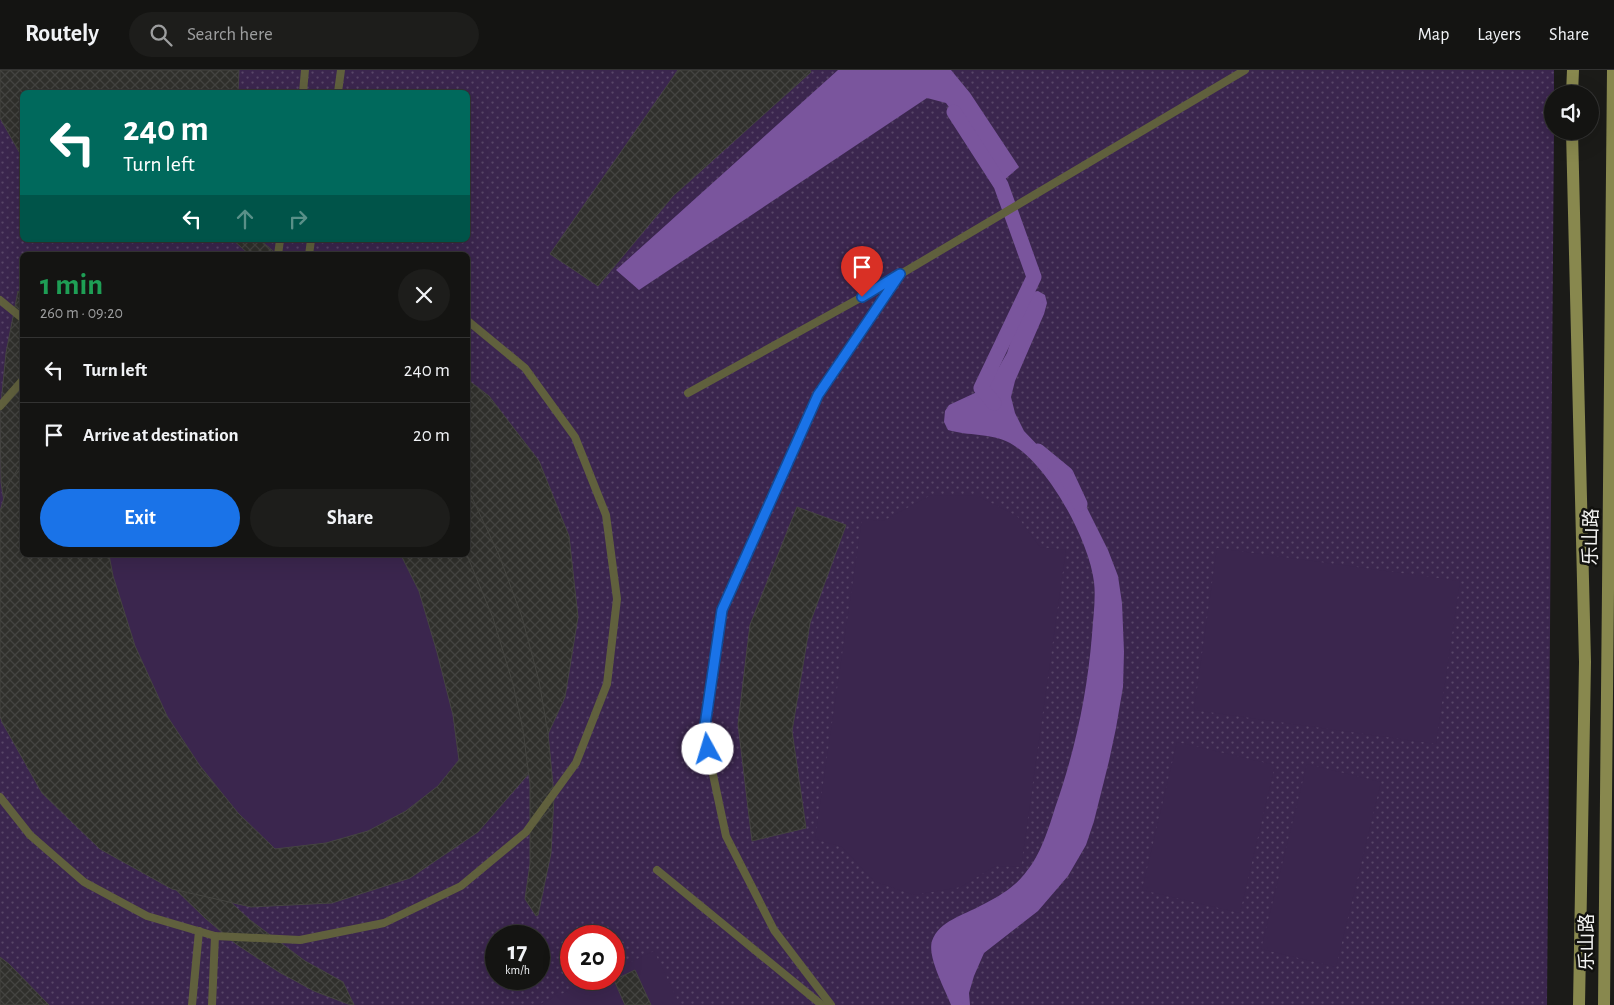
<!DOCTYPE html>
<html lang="en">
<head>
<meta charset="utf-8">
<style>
  body { margin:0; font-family:"Alegreya Sans","Noto Sans SC",sans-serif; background:#1d1d1b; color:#f1f3f6; height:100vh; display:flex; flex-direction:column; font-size:19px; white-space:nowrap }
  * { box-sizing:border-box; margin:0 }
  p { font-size:16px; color:#9d9e9f }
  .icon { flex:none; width:28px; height:28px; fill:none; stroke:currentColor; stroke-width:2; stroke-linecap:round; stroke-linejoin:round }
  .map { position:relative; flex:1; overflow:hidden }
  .details { position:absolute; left:20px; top:182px; width:450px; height:305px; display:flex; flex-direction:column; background:#141412; border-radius:8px; box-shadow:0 5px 20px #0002,0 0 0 1px #333332 }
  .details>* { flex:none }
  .hud { position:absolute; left:20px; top:20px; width:450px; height:152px; border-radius:8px; box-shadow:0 5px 20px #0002,0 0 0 1px #333332; background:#00695c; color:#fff; overflow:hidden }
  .controls { position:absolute; left:1544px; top:15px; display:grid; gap:10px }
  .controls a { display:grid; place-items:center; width:55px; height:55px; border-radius:50%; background:#141412; box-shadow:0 5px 20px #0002,0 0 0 1px #333332; font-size:25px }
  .speed { position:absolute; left:485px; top:855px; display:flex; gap:10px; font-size:25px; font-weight:700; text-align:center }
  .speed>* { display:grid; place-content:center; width:65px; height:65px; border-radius:50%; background:#141412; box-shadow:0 5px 20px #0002,0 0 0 1px #333332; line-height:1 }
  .speed small { font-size:12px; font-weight:400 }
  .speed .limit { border:8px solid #d22; background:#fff; color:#111 }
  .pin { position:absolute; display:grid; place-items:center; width:42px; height:42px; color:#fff; margin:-51px -21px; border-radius:50% 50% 50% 0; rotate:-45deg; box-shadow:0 0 5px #0007 }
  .pin .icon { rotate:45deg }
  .me { position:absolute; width:55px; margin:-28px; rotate:354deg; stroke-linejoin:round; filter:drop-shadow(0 0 4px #0008) }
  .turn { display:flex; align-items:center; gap:18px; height:105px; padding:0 20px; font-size:22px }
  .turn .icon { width:65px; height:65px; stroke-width:2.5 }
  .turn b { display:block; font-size:35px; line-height:42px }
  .lanes { display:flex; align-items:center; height:48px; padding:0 20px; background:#0003; justify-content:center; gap:25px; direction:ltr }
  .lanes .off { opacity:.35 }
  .round { display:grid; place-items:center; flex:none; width:52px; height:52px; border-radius:26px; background:#1d1d1b }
  .summary { display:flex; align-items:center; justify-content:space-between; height:85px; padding:0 20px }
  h1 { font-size:30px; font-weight:600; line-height:38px; color:#1e9e55 }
  .cta { display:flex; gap:10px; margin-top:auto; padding:10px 20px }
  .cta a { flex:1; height:58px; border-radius:30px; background:#1a73e8; color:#fff; font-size:20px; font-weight:600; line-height:58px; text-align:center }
  .cta a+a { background:#1d1d1b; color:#f1f3f6 }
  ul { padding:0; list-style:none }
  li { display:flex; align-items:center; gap:15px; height:65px; padding:0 20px; border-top:1px solid #333332 }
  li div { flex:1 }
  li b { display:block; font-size:19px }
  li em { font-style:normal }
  header { display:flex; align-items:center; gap:30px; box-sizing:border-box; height:70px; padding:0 25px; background:#141412; border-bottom:1px solid #333332 }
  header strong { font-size:24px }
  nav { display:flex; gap:28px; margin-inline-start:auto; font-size:18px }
  .search { width:350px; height:45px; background:#1d1d1b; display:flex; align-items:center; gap:12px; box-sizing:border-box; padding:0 18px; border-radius:28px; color:#9d9e9f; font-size:19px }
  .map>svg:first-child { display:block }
  .park { fill:url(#park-dots); fill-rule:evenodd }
  .garden { fill:#3b264e }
  .water { fill:#7a559d }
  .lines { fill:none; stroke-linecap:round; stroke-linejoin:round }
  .canal { stroke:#7a559d; stroke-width:15 }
  .building { fill:url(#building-cross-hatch); stroke:#454541 }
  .lane { stroke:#60603d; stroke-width:8 }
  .secondary { stroke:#88884e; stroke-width:12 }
  .route-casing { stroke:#114b97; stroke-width:12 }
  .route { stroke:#1a73e8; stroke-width:9 }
  .labels { text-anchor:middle; stroke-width:5; stroke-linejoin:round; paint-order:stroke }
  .street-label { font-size:19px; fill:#f5f5f3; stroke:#12120f }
</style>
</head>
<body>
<header>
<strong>Routely</strong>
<div class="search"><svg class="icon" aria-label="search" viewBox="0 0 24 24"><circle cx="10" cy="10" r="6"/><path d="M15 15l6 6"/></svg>Search here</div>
<nav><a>Map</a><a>Layers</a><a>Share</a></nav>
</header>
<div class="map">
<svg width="1614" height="935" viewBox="0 0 1614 935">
  <defs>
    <pattern id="park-dots" width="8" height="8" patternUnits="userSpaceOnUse" patternTransform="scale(1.25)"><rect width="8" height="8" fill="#3b264e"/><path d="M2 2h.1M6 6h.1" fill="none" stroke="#584668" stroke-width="1.8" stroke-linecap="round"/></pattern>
    <pattern id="building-cross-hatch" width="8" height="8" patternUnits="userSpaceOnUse" patternTransform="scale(1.25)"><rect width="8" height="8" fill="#30302c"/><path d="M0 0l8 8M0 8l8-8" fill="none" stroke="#444441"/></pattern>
  </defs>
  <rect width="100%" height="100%" fill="#1b1b18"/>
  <path class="park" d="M 0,0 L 1554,0 L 1554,24 L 1552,24 L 1552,61 L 1554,61 L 1547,935 L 0,935 ZM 22,22 L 468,22 L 468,170 L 22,170 ZM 22,185 L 468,185 L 468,485 L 22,485 ZM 496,866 L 539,866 L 539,909 L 496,909 ZM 571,866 L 614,866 L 614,909 L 571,909 Z"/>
  <g class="garden">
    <path d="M 468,310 L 489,326 L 539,391 L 569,466 L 578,547 L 565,627 L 531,701 L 478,762 L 410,808 L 332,833 L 251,837 L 172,819 L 100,779 L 42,723 L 2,652 L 0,646 L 0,441 L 8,415 L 22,392 L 22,485 L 468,485 Z"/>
    <path d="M 931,425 L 978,426 L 1017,446 L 1040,477 L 1066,480 L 1021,797 L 995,796 L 961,817 L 914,825 L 874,811 L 842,777 L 815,769 L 862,449 L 883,451 Z"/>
    <path d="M 1217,478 L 1460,511 L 1436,674 L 1194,640 Z"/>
    <path d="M 1177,672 L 1275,695 L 1240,843 L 1142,820 Z"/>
    <path d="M 1307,694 L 1381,712 L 1336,897 L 1261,879 Z"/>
    <path d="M 654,881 L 680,935 L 537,935 L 594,909 L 614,909 L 614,900 Z"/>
  </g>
  <g class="water">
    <path d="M 838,0 L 951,0 L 970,23 L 1019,97 L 1003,111 L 977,77 L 946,33 L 927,28 L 639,220 L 616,200 Z"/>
    <path d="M 1038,221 L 1045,225 L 1047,233 L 1044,244 L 1015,311 L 1011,327 L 1015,343 L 1024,361 L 1046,384 L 1085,434 L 1108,480 L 1118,506 L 1122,533 L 1124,582 L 1123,617 L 1116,658 L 1109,691 L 1094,751 L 1086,775 L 1068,806 L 1038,841 L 984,883 L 974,906 L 969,923 L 970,935 L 951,935 C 945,919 927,887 932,871 C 939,851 964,845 980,836 C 992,830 1005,823 1015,814 C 1021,809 1027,801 1032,794 C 1043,777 1049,757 1055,738 C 1075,681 1087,625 1092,565 C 1093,548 1096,529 1094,512 C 1089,470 1048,394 1010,373 C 991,363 968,366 948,360 L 944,352 L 945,341 L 949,335 L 977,322 L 999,297 L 1007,283 L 1024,230 L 1032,222 Z"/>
  </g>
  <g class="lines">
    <g class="canal">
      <path d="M 954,42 L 1001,115 L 1034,207 L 981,318 L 994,333"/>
      <path d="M 1038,381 L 1066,404 L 1080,434"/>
    </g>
  </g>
  <g class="building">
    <path d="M 0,0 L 239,0 L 238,22 L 151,22 L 149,21 L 147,22 L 22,22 L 22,87 L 0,48 Z"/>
    <path d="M 678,0 L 810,0 L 811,2 L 673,126 L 598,216 L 550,184 Z"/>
    <path d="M 233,170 L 260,170 L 278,185 L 250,185 Z"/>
    <path d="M 18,221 L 22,229 L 22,485 L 40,485 L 55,542 L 72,593 L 94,645 L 113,680 L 144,731 L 178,776 L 212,815 L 250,850 L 305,891 L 343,912 L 354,935 L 348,934 L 314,921 L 279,902 L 236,874 L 205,848 L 169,813 L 136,773 L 98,719 L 65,656 L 36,589 L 18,526 L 1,412 L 0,344 L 6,283 Z"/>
    <path d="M 468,310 L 489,326 L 539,391 L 569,466 L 578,547 L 565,627 L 531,701 L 478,762 L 410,808 L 332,833 L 251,837 L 172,819 L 100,779 L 42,723 L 2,652 L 0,646 L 0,441 L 8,415 L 22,392 L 22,485 L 109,485 L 113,506 L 135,576 L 167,646 L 200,696 L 238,743 L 275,779 L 326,773 L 368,761 L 406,741 L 438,716 L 459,690 L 453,645 L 437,582 L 419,521 L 401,485 L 468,485 Z"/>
    <path d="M 468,419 L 499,485 L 522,547 L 539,611 L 548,663 L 554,726 L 551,783 L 538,845 L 536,846 L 525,829 L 530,794 L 530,714 L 523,660 L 513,614 L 493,548 L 467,485 Z"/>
    <path d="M 797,437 L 846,455 L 810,553 L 792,661 L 806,758 L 752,771 L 738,654 L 750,555 Z"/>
    <path d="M 0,887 L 9,894 L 49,935 L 0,935 Z"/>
    <path d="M 635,900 L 651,935 L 625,935 L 614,910 Z"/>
  </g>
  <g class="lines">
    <g class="lane">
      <path d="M 303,22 L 305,0"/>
      <path d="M 338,22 L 341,0"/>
      <path d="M 278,185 L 280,170"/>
      <path d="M 309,185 L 311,170"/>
      <path d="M 0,230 L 22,248"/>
      <path d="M 688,323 L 862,227 L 1245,0"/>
      <path d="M 0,336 L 22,311"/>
      <path d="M 0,727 L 30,765 L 84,812 L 147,846 L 215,866 L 300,870 L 384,853 L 461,816 L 526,762 L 576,693 L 607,614 L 617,529 L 606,445 L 575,367 L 525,298 L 468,251"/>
      <path d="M 657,800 L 822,935"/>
      <path d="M 192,935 L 199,861"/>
      <path d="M 212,935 L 215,866"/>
      <path d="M 831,935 L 774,860 L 726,766 L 704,662 L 722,540 L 818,325 L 900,204"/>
    </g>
    <g class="secondary">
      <path d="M 1572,24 L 1573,0"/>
      <path d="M 1572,61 L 1585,592 L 1579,935"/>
      <path d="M 1604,935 L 1613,0"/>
    </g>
  </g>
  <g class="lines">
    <defs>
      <path id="route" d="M 708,679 L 704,662 L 722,540 L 818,325 L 900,204 L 862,227"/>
    </defs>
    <use href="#route" class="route-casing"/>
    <use href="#route" class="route"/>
  </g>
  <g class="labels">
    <g class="street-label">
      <text transform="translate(1590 467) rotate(-89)" y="7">乐山路</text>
      <text transform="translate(1586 872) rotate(-90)" y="7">乐山路</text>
    </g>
  </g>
</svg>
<div class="controls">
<a><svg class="icon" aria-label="sound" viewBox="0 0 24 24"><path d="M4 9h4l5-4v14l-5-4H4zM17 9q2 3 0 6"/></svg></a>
</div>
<div class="speed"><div>17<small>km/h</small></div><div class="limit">20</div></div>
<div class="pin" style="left:862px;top:227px;background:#d93025"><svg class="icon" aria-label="arrive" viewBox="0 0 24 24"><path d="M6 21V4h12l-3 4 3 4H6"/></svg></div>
<svg class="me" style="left:708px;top:679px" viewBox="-20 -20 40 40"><circle r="19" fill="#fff"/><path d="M0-13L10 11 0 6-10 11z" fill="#1a73e8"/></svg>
<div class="hud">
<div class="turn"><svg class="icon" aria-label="left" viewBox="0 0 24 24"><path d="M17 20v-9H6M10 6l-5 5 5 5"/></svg><div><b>240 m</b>Turn left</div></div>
<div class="lanes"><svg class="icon" aria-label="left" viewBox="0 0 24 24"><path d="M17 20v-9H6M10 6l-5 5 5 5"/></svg><svg class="icon off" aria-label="ahead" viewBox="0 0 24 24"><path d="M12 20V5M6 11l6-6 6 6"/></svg><svg class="icon off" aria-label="right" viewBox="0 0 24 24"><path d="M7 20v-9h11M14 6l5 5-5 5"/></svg></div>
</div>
<section class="details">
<div class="summary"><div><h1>1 min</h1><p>260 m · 09:20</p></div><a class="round"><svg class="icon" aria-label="close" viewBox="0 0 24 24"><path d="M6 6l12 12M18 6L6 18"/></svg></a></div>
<ul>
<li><svg class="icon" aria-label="left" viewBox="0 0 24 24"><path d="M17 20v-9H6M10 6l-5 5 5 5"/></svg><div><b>Turn left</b></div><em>240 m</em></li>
<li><svg class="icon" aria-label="arrive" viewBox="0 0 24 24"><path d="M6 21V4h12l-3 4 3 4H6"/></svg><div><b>Arrive at destination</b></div><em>20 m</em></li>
</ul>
<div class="cta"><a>Exit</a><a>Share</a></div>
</section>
</div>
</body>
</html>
